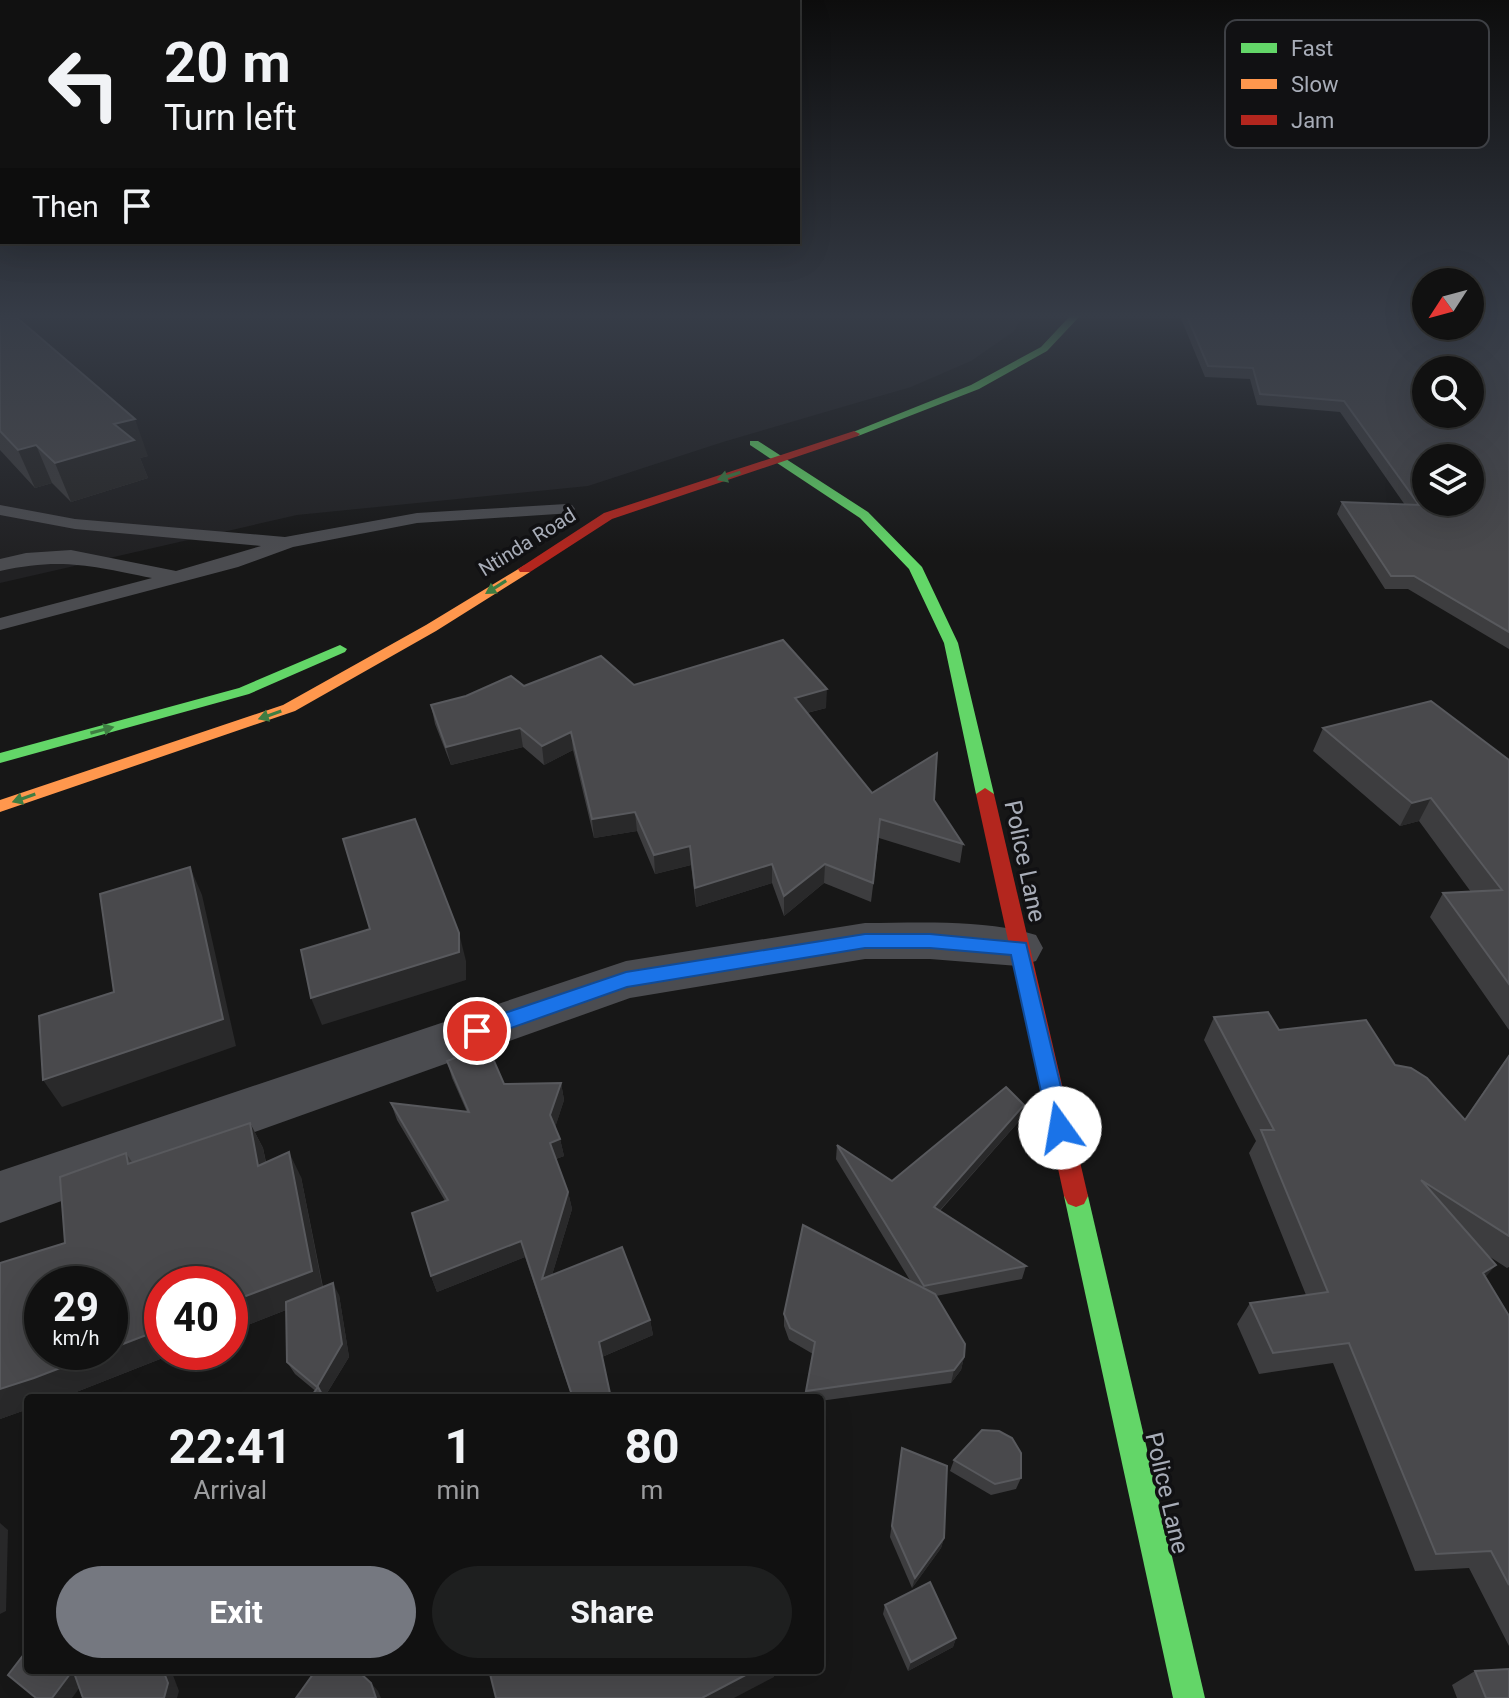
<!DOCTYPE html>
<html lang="en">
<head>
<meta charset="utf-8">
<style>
  body { margin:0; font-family:Roboto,sans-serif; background:#1e1f1f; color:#f1f3f6; height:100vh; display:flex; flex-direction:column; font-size:30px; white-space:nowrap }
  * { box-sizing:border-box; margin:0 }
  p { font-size:26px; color:#9c9d9f }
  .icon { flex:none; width:44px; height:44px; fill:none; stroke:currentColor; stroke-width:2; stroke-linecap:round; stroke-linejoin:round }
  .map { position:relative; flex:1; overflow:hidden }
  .drawer { position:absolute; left:24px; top:1394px; width:800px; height:280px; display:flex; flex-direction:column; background:#111; border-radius:8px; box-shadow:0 8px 32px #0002,0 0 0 2px #303131 }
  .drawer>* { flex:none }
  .banner { position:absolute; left:0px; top:0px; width:800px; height:244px; box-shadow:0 8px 32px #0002,0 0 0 2px #303131; background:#111; color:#f1f3f6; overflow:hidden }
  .needle { width:52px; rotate:234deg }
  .fabs { position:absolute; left:1412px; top:268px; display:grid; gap:16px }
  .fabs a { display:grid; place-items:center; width:72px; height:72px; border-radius:50%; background:#111; box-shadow:0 8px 32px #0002,0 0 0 2px #303131; font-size:40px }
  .speed { position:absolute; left:24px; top:1266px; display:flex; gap:16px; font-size:40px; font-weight:700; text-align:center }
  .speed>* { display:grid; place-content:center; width:104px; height:104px; border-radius:50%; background:#111; box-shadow:0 8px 32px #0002,0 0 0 2px #303131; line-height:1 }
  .speed small { font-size:20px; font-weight:400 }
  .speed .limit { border:12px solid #d22; background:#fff; color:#111 }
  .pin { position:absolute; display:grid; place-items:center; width:68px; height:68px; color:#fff; margin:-34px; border:4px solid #fff; border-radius:50%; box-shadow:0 2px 8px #0007 }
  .me { position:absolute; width:88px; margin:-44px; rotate:347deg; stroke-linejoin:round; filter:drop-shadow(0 0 6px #0008) }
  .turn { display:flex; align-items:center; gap:28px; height:168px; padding:0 32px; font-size:36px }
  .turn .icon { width:104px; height:104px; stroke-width:2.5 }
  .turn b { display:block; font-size:56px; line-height:68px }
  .then { display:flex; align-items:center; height:76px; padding:0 32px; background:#0003; gap:16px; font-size:30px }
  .eta { display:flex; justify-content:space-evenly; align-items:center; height:136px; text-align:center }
  .eta b { font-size:48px; font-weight:700; line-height:56px }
  .primary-button { display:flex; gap:16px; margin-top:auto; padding:16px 32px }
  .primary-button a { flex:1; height:92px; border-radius:48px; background:#757880; color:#fff; font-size:32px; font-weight:700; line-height:92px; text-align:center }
  .primary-button a+a { background:#1e1f1f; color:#f1f3f6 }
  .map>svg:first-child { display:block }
  .built { fill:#212123 }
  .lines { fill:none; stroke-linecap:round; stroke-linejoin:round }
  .lane { fill:#4b4c50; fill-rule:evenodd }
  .street { fill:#4b4c50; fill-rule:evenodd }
  .fast { fill:#63d668; fill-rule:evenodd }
  .slow { fill:#ff974d; fill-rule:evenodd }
  .jam { fill:#b3261e; fill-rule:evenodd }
  .wall { fill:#3d3d3f }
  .shaded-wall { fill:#29292a }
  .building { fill:#49494c; stroke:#58595d; stroke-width:2; fill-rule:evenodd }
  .oneway { fill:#3e7d42 }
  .route { fill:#1a73e8; stroke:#114b97; stroke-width:2 }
  .labels { text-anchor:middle; stroke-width:7; stroke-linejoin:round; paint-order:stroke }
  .far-street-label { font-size:20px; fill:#a8adb8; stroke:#111113 }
  .street-label { font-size:24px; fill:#a8adb8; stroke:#111113 }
  .key { fill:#111113; stroke:#3e4045; stroke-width:2 }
  .key-label { font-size:22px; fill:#a8adb8 }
</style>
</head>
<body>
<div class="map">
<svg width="1509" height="1698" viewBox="0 0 1509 1698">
  <rect width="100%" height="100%" fill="#171717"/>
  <path class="built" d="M 0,316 L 1023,316 L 1013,332 L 971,361 L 911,387 L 723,442 L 588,486 L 297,515 L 0,583 Z"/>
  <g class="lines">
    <path class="lane" d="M 566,504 L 572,505 L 575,509 L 572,513 L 417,523 L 293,547 L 238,567 L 0,630 L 0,618 L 152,578 C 93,566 61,557 0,571 L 0,559 L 26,553 L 71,550 L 176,571 L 261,546 L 75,529 L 0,515 L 0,505 L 75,519 L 285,537 L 417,513 Z"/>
    <path class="street" d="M 865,923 C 920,923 983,919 1036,935 L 1043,948 L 1036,961 L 1019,966 L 930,959 L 865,959 L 630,998 L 0,1223 L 0,1171 L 626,961 Z"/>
    <g class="fast">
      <path d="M 1070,316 L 1080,316 L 1047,351 L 979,389 L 858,436 L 848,434 L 971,385 L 1041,347 Z"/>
      <path d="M 750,441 L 758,441 L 868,512 L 922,567 L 958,643 L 994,794 L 991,798 L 985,800 L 976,794 L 944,643 L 909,569 L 860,518 L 750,445 Z"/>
      <path d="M 340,645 L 347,649 L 345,652 L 249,694 L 0,763 L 0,753 L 239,688 Z"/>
      <path d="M 1076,1185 L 1084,1188 L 1088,1196 L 1205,1698 L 1173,1698 L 1064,1196 L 1068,1188 Z"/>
    </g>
    <path class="slow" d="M 525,565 L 530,566 L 530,572 L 436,631 L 295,711 L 0,812 L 0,800 L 283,705 L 426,625 Z"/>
    <g class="jam">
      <path d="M 854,431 L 860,434 L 858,436 L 612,519 L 530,572 L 520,572 L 518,569 L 604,513 Z"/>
      <path d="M 985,788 L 994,794 L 1088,1196 L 1084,1204 L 1076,1207 L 1068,1204 L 1064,1196 L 976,794 Z"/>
    </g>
  </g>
  <g class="wall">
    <path d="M 0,316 L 148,456 L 140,458 L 148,478 L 71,502 L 52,483 L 35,488 L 0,450 Z"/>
    <path d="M 1180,316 L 1509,316 L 1509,649 L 1408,589 L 1385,589 L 1337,514 L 1342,502 L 1405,505 L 1340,412 L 1257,405 L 1250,379 L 1205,377 Z"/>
    <path d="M 634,685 L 826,708 L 807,713 L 872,793 L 934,800 L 963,844 L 960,863 L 879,838 L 871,902 L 824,883 L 784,916 L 772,883 L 696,907 L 691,865 L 655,874 L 637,831 L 594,838 L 573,750 L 544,765 L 523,747 L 451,765 L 435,724 L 431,705 L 524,686 Z"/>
    <path d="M 1323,728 L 1509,760 L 1509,1030 L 1430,917 L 1443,893 L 1471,892 L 1419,821 L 1400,826 L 1313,751 Z"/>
    <path d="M 1214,1017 L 1279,1030 L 1395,1065 L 1465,1119 L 1509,1055 L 1509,1267 L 1507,1268 L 1487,1255 L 1485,1277 L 1509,1316 L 1509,1646 L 1469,1568 L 1415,1571 L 1333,1363 L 1259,1374 L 1237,1324 L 1250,1303 L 1306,1295 L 1249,1153 L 1256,1141 L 1204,1040 Z"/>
    <path d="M 447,1061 L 504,1084 L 561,1083 L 564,1100 L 555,1127 L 560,1139 L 564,1156 L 556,1159 L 568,1192 L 572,1209 L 552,1275 L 650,1320 L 653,1335 L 602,1357 L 611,1398 L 572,1398 L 525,1257 L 437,1292 L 431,1276 L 445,1201 L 397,1120 L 391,1103 L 467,1112 L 452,1078 Z"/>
    <path d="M 1024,1105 L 1021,1119 L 940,1211 L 1026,1266 L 1022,1279 L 936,1296 L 964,1357 L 961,1370 L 951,1383 L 820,1401 L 820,1398 L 806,1398 L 813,1354 L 789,1340 L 784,1326 L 784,1314 L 911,1282 L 836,1159 L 837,1145 L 892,1181 Z"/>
    <path d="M 250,1123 L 263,1148 L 266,1162 L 301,1177 L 323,1287 L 339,1295 L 349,1357 L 324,1398 L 295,1374 L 287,1362 L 286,1310 L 230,1332 L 230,1284 L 162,1352 L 178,1352 L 61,1398 L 28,1398 L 28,1409 L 0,1419 L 65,1243 L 126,1153 L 132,1162 Z"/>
    <path d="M 902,1448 L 944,1538 L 941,1548 L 912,1588 L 890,1537 Z"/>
    <path d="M 954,1460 L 1021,1478 L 1016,1489 L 991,1495 L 950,1471 Z"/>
    <path d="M 885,1605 L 956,1638 L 953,1647 L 908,1671 L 883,1614 Z"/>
    <path d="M 1475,1671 L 1509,1698 L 1457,1698 L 1452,1685 Z"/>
  </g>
  <g class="shaded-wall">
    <path d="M 135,419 L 148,456 L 140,458 L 148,478 L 71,502 L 55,463 L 114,424 Z"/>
    <path d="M 36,445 L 52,483 L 35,488 L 18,450 Z"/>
    <path d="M 827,689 L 826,708 L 794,716 L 795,698 Z"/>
    <path d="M 520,728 L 523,747 L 451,765 L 446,747 Z"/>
    <path d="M 571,732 L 573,750 L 544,765 L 542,746 Z"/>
    <path d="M 1431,798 L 1419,821 L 1400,826 L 1412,803 Z"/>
    <path d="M 635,812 L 637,831 L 594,838 L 592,819 Z"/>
    <path d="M 690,846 L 691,865 L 655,874 L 654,855 Z"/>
    <path d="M 772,864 L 772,883 L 696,907 L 695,888 Z"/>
    <path d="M 825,864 L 824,883 L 784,916 L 784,896 Z"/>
    <path d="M 190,867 L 202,895 L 236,1046 L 62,1107 L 43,1080 L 223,1019 Z"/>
    <path d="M 459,933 L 466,961 L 466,980 L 322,1025 L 311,998 Z"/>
    <path d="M 561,1083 L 564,1100 L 554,1131 L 550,1115 Z"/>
    <path d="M 1024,1105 L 1021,1119 L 931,1220 L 934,1207 Z"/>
    <path d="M 250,1123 L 263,1148 L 271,1190 L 258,1166 Z"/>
    <path d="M 560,1139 L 564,1156 L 553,1160 L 550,1143 Z"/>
    <path d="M 289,1152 L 301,1177 L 324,1295 L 230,1332 L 230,1302 Z"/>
    <path d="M 568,1192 L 572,1209 L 546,1295 L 542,1279 Z"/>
    <path d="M 521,1241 L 525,1257 L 437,1292 L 431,1276 Z"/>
    <path d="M 1496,1265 L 1477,1287 L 1483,1273 Z"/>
    <path d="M 333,1283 L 339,1295 L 349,1357 L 324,1398 L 317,1387 Z"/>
    <path d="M 650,1320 L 653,1335 L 602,1357 L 599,1342 Z"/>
    <path d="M 162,1329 L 162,1352 L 178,1352 L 61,1398 L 28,1398 L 28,1409 L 0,1419 L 0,1389 L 102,1352 L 110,1352 L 110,1349 Z"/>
    <path d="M 964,1357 L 961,1370 L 951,1383 L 954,1370 Z"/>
    <path d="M 0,1523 L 8,1530 L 6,1611 L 0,1614 Z"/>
    <path d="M 944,1538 L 941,1548 L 912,1588 L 915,1578 Z"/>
    <path d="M 956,1638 L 953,1647 L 908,1671 L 911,1662 Z"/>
    <path d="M 73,1670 L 86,1679 L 72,1698 L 52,1698 Z"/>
    <path d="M 163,1670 L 171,1670 L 179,1691 L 177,1698 L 164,1698 Z"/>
    <path d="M 755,1670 L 774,1670 L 774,1677 L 734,1698 L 702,1698 Z"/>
    <path d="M 371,1683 L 378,1691 L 381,1698 L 376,1698 Z"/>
  </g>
  <g class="building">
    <path d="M 0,316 L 15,316 L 135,419 L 114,424 L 134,440 L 55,463 L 36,445 L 18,450 L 0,431 Z"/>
    <path d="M 1187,316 L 1426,316 L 1426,326 L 1470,326 L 1470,316 L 1509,316 L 1509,632 L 1414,576 L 1391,576 L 1342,502 L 1419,505 L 1344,401 L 1260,394 L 1253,368 L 1208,366 ZM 1426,370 L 1470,370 L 1470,414 L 1426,414 ZM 1426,458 L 1470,458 L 1470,502 L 1426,502 Z"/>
    <path d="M 783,640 L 827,689 L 795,698 L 872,793 L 937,753 L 934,800 L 963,844 L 880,819 L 873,883 L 825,864 L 784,896 L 772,864 L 695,888 L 690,846 L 654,855 L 635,812 L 592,819 L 571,732 L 542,746 L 520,728 L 446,747 L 431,705 L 466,696 L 511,676 L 524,686 L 601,656 L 634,685 Z"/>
    <path d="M 1431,701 L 1509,760 L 1509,984 L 1443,893 L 1502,890 L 1431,798 L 1412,803 L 1323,728 Z"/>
    <path d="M 415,819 L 459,933 L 459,952 L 311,998 L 301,950 L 370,929 L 343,839 Z"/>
    <path d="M 190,867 L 223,1019 L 43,1080 L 39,1016 L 114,992 L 100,894 Z"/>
    <path d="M 1268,1012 L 1279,1030 L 1366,1020 L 1395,1065 L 1411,1068 L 1427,1078 L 1465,1120 L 1509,1056 L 1509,1236 L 1421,1180 L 1496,1265 L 1483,1273 L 1509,1316 L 1509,1585 L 1491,1551 L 1436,1554 L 1349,1343 L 1273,1353 L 1250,1303 L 1328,1292 L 1261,1130 L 1274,1130 L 1214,1017 Z"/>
    <path d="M 487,1045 L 504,1084 L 561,1083 L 550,1115 L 560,1139 L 550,1143 L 568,1192 L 542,1279 L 622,1247 L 650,1320 L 599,1342 L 611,1398 L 573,1398 L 521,1241 L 431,1276 L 412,1213 L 448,1200 L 391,1103 L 469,1112 L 447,1061 Z"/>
    <path d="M 1006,1087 L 1024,1105 L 934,1207 L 1026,1266 L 924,1286 L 837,1145 L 892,1181 Z"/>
    <path d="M 250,1123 L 258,1166 L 289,1152 L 312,1271 L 230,1302 L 230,1284 L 162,1284 L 162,1329 L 110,1349 L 110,1284 L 42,1284 L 42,1352 L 102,1352 L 34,1378 L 0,1389 L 0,1263 L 65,1243 L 60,1177 L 126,1153 L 128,1164 Z"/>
    <path d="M 803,1225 L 935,1294 L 965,1344 L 964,1357 L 954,1370 L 806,1391 L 815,1342 L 790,1328 L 784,1314 Z"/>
    <path d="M 333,1283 L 342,1344 L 317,1387 L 287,1362 L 286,1302 Z"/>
    <path d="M 318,1387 L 324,1398 L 310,1398 Z"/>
    <path d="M 982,1430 L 999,1431 L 1012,1438 L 1021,1453 L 1021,1478 L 995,1484 L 954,1460 Z"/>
    <path d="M 902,1448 L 947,1466 L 944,1538 L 915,1578 L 892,1526 Z"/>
    <path d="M 930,1582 L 956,1638 L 911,1662 L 885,1605 Z"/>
    <path d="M 28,1649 L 28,1670 L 163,1670 L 168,1683 L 164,1698 L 83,1698 L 73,1670 L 52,1698 L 36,1698 L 8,1675 Z"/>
    <path d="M 1509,1669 L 1509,1698 L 1486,1698 L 1475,1671 Z"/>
    <path d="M 316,1670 L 357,1670 L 371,1683 L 376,1698 L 296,1698 Z"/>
    <path d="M 489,1670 L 755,1670 L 702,1698 L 496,1698 Z"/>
  </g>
  <defs><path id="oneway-solid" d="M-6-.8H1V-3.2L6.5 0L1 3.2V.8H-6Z" transform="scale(2)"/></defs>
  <g class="oneway">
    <use href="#oneway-solid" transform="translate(729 476) rotate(162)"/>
    <use href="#oneway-solid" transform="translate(496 587) rotate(148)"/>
    <use href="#oneway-solid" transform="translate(270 715) rotate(161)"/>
    <use href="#oneway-solid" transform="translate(102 730) rotate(-15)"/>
    <use href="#oneway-solid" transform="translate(24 798) rotate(161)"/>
  </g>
  <linearGradient id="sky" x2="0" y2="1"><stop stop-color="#0d0d0d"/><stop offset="0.57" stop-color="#363c47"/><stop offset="1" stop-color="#363c47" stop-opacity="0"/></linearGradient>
  <rect width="1509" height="554" fill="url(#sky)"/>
  <path class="route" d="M 865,934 L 930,934 L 1026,943 L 1071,1128 L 1068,1135 L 1060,1138 L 1052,1135 L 1049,1128 L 1011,955 L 930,948 L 865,948 L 627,987 L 477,1040 L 469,1037 L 466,1031 L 469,1025 L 626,972 Z"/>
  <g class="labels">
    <g class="far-street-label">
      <text transform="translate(527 542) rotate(-32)" y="7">Ntinda Road</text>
    </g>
    <g class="street-label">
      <text transform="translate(1025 861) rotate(78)" y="8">Police Lane</text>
      <text transform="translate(1167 1493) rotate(77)" y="8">Police Lane</text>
    </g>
  </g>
  <rect x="1225" y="20" width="264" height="128" rx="12" class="key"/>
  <rect x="1241" y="43" width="36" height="10" fill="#63d668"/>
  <rect x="1241" y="79" width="36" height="10" fill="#ff974d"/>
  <rect x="1241" y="115" width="36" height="10" fill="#b3261e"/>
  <g class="key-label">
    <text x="1291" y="56">Fast</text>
    <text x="1291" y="92">Slow</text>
    <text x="1291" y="128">Jam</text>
  </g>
</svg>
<div class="fabs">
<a><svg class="needle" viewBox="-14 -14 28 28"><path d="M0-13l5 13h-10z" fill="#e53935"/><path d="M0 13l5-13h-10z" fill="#9c9d9f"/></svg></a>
<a><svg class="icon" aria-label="search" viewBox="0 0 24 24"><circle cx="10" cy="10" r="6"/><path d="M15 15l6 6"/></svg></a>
<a><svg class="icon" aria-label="layers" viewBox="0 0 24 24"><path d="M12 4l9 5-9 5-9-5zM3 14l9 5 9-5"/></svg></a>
</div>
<div class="speed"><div>29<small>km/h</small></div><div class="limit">40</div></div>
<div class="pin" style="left:477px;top:1031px;background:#d93025"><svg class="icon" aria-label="arrive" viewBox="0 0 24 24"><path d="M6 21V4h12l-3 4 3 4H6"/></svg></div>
<svg class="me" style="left:1060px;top:1128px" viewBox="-20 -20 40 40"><circle r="19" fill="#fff"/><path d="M0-13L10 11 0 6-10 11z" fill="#1a73e8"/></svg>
<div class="banner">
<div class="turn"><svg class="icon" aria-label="left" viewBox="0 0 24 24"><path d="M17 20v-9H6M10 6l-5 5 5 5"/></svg><div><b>20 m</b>Turn left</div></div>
<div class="then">Then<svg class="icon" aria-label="arrive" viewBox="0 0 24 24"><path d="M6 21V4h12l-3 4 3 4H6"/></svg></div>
</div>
<section class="drawer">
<div class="eta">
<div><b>22:41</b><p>Arrival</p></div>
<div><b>1</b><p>min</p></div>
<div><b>80</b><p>m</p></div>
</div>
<div class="primary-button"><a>Exit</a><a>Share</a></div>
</section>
</div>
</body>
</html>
